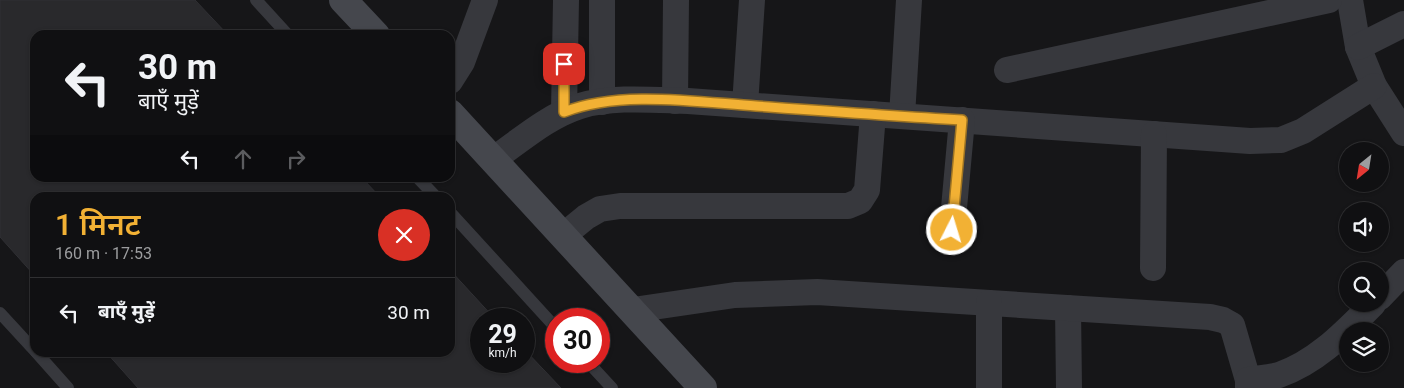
<!DOCTYPE html>
<html lang="hi">
<head>
<meta charset="utf-8">
<style>
  body { margin:0; font-family:Roboto,"Noto Sans Devanagari",sans-serif; background:#1e1e20; color:#f1f3f6; height:100vh; display:flex; flex-direction:column; font-size:19px; white-space:nowrap }
  * { box-sizing:border-box; margin:0 }
  p { font-size:16px; color:#9c9d9f }
  .icon { flex:none; width:28px; height:28px; fill:none; stroke:currentColor; stroke-width:2; stroke-linecap:round; stroke-linejoin:round }
  .map { position:relative; flex:1; overflow:hidden }
  .side { position:absolute; left:30px; top:192px; width:425px; height:165px; display:flex; flex-direction:column; background:#101012; border-radius:15px; box-shadow:0 1px 4px #0004,0 0 0 1px #303032 }
  .side>* { flex:none }
  .hud { position:absolute; left:30px; top:30px; width:425px; height:152px; border-radius:15px; box-shadow:0 1px 4px #0004,0 0 0 1px #303032; background:#101012; color:#f1f3f6; overflow:hidden }
  .needle { width:32px; rotate:210deg }
  .tools { position:absolute; left:1339px; top:142px; display:grid; gap:10px }
  .tools a { display:grid; place-items:center; width:50px; height:50px; border-radius:50%; background:#101012; box-shadow:0 1px 4px #0004,0 0 0 1px #303032; font-size:25px }
  .speed { position:absolute; left:470px; top:308px; display:flex; gap:10px; font-size:25px; font-weight:700; text-align:center }
  .speed>* { display:grid; place-content:center; width:65px; height:65px; border-radius:50%; background:#101012; box-shadow:0 1px 4px #0004,0 0 0 1px #303032; line-height:1 }
  .speed small { font-size:12px; font-weight:400 }
  .speed .limit { border:8px solid #d22; background:#fff; color:#111 }
  .pin { position:absolute; display:grid; place-items:center; width:42px; height:42px; color:#fff; margin:-21px; border-radius:10px; box-shadow:0 2px 8px #0006 }
  .me { position:absolute; width:55px; margin:-28px; rotate:5deg; stroke-linejoin:round; filter:drop-shadow(0 0 4px #0008) }
  .turn { display:flex; align-items:center; gap:18px; height:105px; padding:0 25px; font-size:22px }
  .turn .icon { width:65px; height:65px; stroke-width:2.5 }
  .turn b { display:block; font-size:35px; line-height:42px }
  .lanes { display:flex; align-items:center; height:48px; padding:0 25px; background:#0003; justify-content:center; gap:25px; direction:ltr }
  .lanes .off { opacity:.35 }
  .round { display:grid; place-items:center; flex:none; width:52px; height:52px; border-radius:26px; background:#1e1e20 }
  .headline { display:flex; align-items:center; justify-content:space-between; height:85px; padding:0 25px }
  h1 { font-size:30px; font-weight:600; line-height:38px; color:#f2b134 }
  ul { padding:0; list-style:none }
  li { display:flex; align-items:center; gap:15px; height:70px; padding:0 25px; border-top:1px solid #303032 }
  li div { flex:1 }
  li b { display:block; font-size:19px }
  li em { font-style:normal }
  .map>svg:first-child { display:block }
  .building { fill:#29292c; stroke:#303034 }
  .lines { fill:none; stroke-linecap:round; stroke-linejoin:round }
  .lane { stroke:#37383d; stroke-width:12 }
  .street { stroke:#37383d; stroke-width:26 }
  .secondary { stroke:#45474d; stroke-width:28 }
  .route-casing { stroke:#9d7322; stroke-width:12 }
  .route { stroke:#f2b134; stroke-width:9 }
</style>
</head>
<body>
<div class="map">
<svg width="1404" height="388" viewBox="0 0 1404 388">
  <rect width="100%" height="100%" fill="#161618"/>
  <g class="building">
    <path d="M 0,0 L 195,0 L 228,35 L 35,35 L 35,178 L 362,178 L 381,198 L 35,198 L 35,276 L 0,237 Z"/>
    <path d="M 450,270 L 495,319 L 481,319 L 481,361 L 524,361 L 524,349 L 561,388 L 138,388 L 106,352 L 450,352 Z"/>
  </g>
  <g class="lines">
    <g class="lane">
      <path d="M 256,0 L 288,35"/>
      <path d="M 418,178 L 437,198"/>
      <path d="M 450,212 L 556,328"/>
      <path d="M 0,313 L 35,351"/>
      <path d="M 36,352 L 68,388"/>
      <path d="M 587,361 L 612,388"/>
    </g>
    <g class="street">
      <path d="M 1350,0 L 1358,47 L 1374,86 L 1404,133"/>
      <path d="M 1358,47 L 1404,24"/>
      <path d="M 1007,70 L 1329,0"/>
      <path d="M 450,81 L 462,62 L 485,0"/>
      <path d="M 675,101 L 676,0"/>
      <path d="M 602,102 L 602,0"/>
      <path d="M 745,105 L 752,0"/>
      <path d="M 564,112 L 566,0"/>
      <path d="M 902,116 L 909,0"/>
      <path d="M 494,159 C 521,140 548,116 580,106 C 612,96 654,100 688,101 L 1250,141 L 1281,140 L 1303,131 L 1374,86"/>
      <path d="M 952,230 L 962,120"/>
      <path d="M 564,235 L 586,217 L 600,209 L 620,206 L 848,206 L 860,201 L 867,190 L 873,114"/>
      <path d="M 1153,268 L 1154,134"/>
      <path d="M 1380,297 L 1404,272"/>
      <path d="M 1068,308 L 1069,388"/>
      <path d="M 633,310 L 735,295 L 817,292 L 1210,317 L 1223,320 L 1232,325 L 1248,380 L 1248,388"/>
      <path d="M 1248,380 C 1258,378 1269,378 1279,375 C 1317,362 1345,332 1373,304"/>
      <path d="M 989,388 L 989,303"/>
    </g>
    <g class="secondary">
      <path d="M 343,0 L 376,35"/>
      <path d="M 450,113 L 703,388"/>
    </g>
  </g>
  <g class="lines">
    <defs>
      <path id="route" d="M 564,64 L 564,112 C 619,90 697,102 756,106 C 825,111 893,116 962,120 L 952,230"/>
    </defs>
    <use href="#route" class="route-casing"/>
    <use href="#route" class="route"/>
  </g>
</svg>
<div class="tools">
<a><svg class="needle" viewBox="-14 -14 28 28"><path d="M0-13l5 13h-10z" fill="#e53935"/><path d="M0 13l5-13h-10z" fill="#9c9d9f"/></svg></a>
<a><svg class="icon" aria-label="sound" viewBox="0 0 24 24"><path d="M4 9h4l5-4v14l-5-4H4zM17 9q2 3 0 6"/></svg></a>
<a><svg class="icon" aria-label="search" viewBox="0 0 24 24"><circle cx="10" cy="10" r="6"/><path d="M15 15l6 6"/></svg></a>
<a><svg class="icon" aria-label="layers" viewBox="0 0 24 24"><path d="M12 4l9 5-9 5-9-5zM3 14l9 5 9-5"/></svg></a>
</div>
<div class="speed"><div>29<small>km/h</small></div><div class="limit">30</div></div>
<div class="pin" style="left:564px;top:64px;background:#d93025"><svg class="icon" aria-label="arrive" viewBox="0 0 24 24"><path d="M6 21V4h12l-3 4 3 4H6"/></svg></div>
<svg class="me" style="left:952px;top:230px" viewBox="-20 -20 40 40"><circle r="17" fill="#f2b134" stroke="#fff" stroke-width="3"/><path d="M0-11L8 9 0 5-8 9z" fill="#fff"/></svg>
<div class="hud">
<div class="turn"><svg class="icon" aria-label="left" viewBox="0 0 24 24"><path d="M17 20v-9H6M10 6l-5 5 5 5"/></svg><div><b>30 m</b>बाएँ मुड़ें</div></div>
<div class="lanes"><svg class="icon" aria-label="left" viewBox="0 0 24 24"><path d="M17 20v-9H6M10 6l-5 5 5 5"/></svg><svg class="icon off" aria-label="ahead" viewBox="0 0 24 24"><path d="M12 20V5M6 11l6-6 6 6"/></svg><svg class="icon off" aria-label="right" viewBox="0 0 24 24"><path d="M7 20v-9h11M14 6l5 5-5 5"/></svg></div>
</div>
<section class="side">
<div class="headline"><div><h1>1 मिनट</h1><p>160 m · 17:53</p></div><a class="round" style="background:#d93025;color:#fff"><svg class="icon" aria-label="close" viewBox="0 0 24 24"><path d="M6 6l12 12M18 6L6 18"/></svg></a></div>
<ul>
<li><svg class="icon" aria-label="left" viewBox="0 0 24 24"><path d="M17 20v-9H6M10 6l-5 5 5 5"/></svg><div><b>बाएँ मुड़ें</b></div><em>30 m</em></li>
</ul>
</section>
</div>
</body>
</html>
